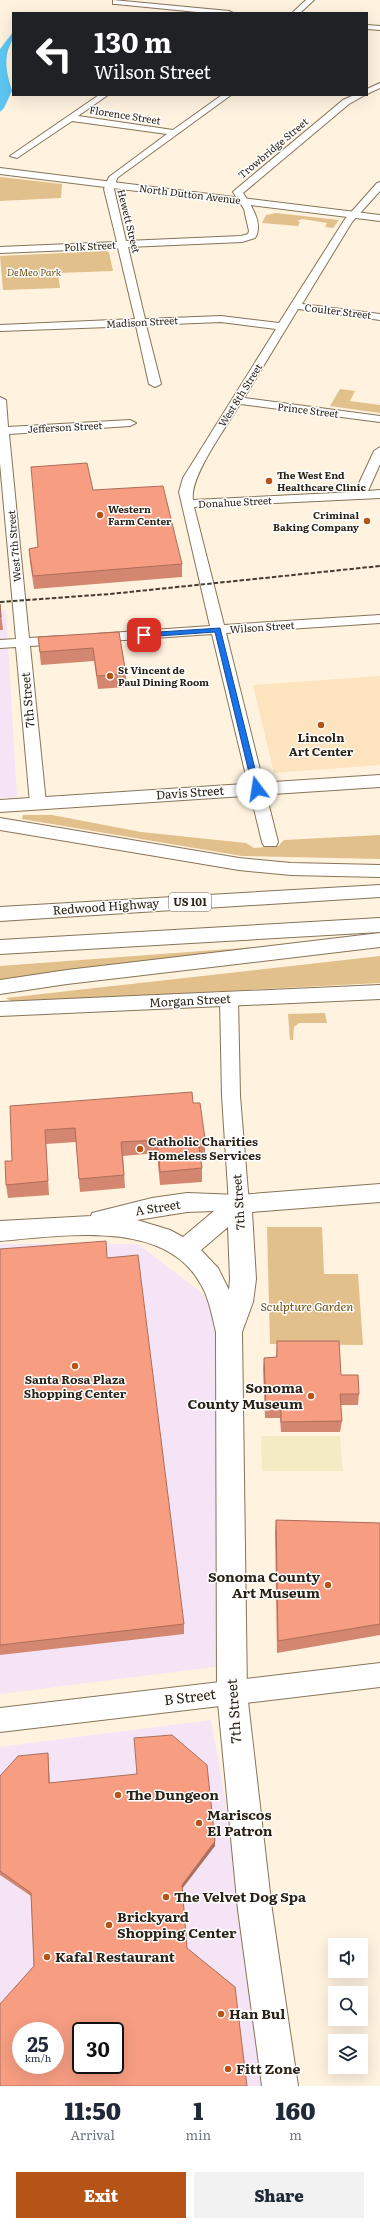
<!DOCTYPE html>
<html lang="en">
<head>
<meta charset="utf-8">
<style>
  body { margin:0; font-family:Literata,serif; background:#f2f2f3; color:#1f2937; height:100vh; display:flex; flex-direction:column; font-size:15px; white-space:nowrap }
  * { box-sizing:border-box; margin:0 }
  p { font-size:13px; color:#747a83 }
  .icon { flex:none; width:22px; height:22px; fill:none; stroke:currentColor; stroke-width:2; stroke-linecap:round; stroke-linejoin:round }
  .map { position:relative; height:2086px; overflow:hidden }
  .panel { display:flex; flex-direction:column; background:#fff; flex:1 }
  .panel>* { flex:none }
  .banner { position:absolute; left:12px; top:12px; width:356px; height:84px; border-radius:0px; box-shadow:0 4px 16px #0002; background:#202124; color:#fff; overflow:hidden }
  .tools { position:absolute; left:328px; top:1938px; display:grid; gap:8px }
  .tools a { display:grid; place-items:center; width:40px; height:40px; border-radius:0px; background:#fff; box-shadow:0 4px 16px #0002; font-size:20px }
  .speed { position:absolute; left:12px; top:2022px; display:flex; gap:8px; font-size:20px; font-weight:700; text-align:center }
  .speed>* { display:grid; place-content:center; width:52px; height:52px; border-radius:50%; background:#fff; box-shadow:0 4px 16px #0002; line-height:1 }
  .speed small { font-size:10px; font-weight:400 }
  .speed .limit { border:2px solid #111; border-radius:6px; background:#fff; color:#111 }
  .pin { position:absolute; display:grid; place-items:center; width:34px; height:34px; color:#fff; margin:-17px; border-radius:8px; box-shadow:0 2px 6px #0006 }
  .me { position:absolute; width:44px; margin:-22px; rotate:346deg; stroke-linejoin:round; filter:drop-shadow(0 0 3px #0008) }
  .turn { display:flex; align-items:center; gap:14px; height:84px; padding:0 16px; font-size:18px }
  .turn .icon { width:52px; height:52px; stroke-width:2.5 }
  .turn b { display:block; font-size:28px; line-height:34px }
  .eta { display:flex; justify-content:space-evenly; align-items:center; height:68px; text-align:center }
  .eta b { font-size:24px; font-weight:800; line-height:28px }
  .cta { display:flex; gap:8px; margin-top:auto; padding:8px 16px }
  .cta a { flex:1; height:46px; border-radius:0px; background:#b65417; color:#fff; font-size:16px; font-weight:800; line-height:46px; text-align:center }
  .cta a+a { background:#f2f2f3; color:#1f2937 }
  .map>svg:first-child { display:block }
  .commercial { fill:#f5e4f5; fill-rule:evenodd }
  .built { fill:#fde4be }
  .green { fill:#e2c08c }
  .sand { fill:#f4ebc5 }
  .water { fill:#5dc7f2 }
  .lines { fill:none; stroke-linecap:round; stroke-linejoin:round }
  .street-casing { stroke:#877458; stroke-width:2 }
  .secondary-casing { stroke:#877458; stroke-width:2 }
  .highway-casing { stroke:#877458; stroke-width:2 }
  .street { fill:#fff; fill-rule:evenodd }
  .secondary { fill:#fff; fill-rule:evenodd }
  .highway { fill:#fff; fill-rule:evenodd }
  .rail { stroke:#463d30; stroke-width:2; stroke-dasharray:4.5 2; stroke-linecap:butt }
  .wall { fill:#d48770 }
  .shaded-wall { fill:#ac6e5b }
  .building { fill:#f69d82; stroke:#ac6e5b; fill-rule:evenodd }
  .route { fill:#1a73e8; stroke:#114b97 }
  .poi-dot { fill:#b65417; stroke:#fff; stroke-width:1.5 }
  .labels { text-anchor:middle; stroke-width:3; stroke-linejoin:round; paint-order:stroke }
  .far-street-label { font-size:10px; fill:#2a2216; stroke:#fff }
  .far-park-label { font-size:10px; font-style:italic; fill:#725113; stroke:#fff }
  .far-poi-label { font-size:10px; font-weight:bold; fill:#2a2216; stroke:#fff; text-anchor:start }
  .shield { fill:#fff; stroke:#6a645c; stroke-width:1 }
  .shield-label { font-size:11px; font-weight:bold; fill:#2a2216 }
  .street-label { font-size:12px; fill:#2a2216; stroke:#fff }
  .poi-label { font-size:12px; font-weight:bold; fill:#2a2216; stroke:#fff }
  .park-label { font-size:12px; font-style:italic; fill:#725113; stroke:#fff }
  .near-poi-label { font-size:14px; font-weight:bold; fill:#2a2216; stroke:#fff; text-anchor:start }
  .near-street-label { font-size:14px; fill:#2a2216; stroke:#fff }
</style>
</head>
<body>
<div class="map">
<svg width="380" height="2086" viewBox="0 0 380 2086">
  <rect width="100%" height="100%" fill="#fff2df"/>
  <g class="commercial">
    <path d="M 0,610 L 6,610 L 17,797 L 0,798 Z"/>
    <path d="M 0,1244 L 138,1244 L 215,1303 L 223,1666 L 0,1694 Z"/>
    <path d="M 211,1720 L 250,1940 L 270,2086 L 0,2086 L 0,1747 ZM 21,2031 L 55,2031 L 55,2065 L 21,2065 ZM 81,2031 L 115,2031 L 115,2065 L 81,2065 Z"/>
  </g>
  <path class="built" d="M 380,676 L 380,765 L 274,773 L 253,685 Z"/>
  <g class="green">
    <path d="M 0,177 L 62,184 L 61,198 L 0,201 Z"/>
    <path d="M 276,213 L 339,220 L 333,228 L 325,227 L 327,223 L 302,219 L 297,221 L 300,222 L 298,226 L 262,223 L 266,215 Z"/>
    <path d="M 106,251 L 109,252 L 113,271 L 58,273 L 60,288 L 3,290 L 0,256 Z"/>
    <path d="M 340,389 L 355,391 L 350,401 L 380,405 L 380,413 L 330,406 Z"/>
    <path d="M 23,815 L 52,815 L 141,832 L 246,843 L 254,848 L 278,846 L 284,840 L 380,835 L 380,859 L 242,856 L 22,819 Z"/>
    <path d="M 271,946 L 272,947 L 0,980 L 0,966 Z"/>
    <path d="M 380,956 L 380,983 L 12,1002 L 6,998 Z"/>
    <path d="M 325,1013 L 327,1023 L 299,1023 L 294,1027 L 293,1040 L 290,1040 L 288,1014 Z"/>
    <path d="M 267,1227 L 322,1227 L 324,1274 L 358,1274 L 363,1345 L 270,1344 Z"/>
  </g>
  <path class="sand" d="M 261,1436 L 340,1436 L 343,1471 L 262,1471 Z"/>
  <path class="water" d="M 13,32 C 13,40 11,43 8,50 C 4,65 8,77 12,91 L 4,108 L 0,112 L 0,49 Z"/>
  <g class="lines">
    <defs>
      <g id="street">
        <path d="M 113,0 L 229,11 L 233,13 L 207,13 L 116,4 L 113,4 Z"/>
        <path d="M 306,0 L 314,0 L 300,13 L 292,13 Z"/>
        <path d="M 367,25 L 380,26 L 380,30 L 367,29 Z"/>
        <path d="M 380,83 L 380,88 L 367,94 L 367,89 Z"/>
        <path d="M 99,95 L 108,95 L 78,116 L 173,130 L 222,95 L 231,95 L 117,178 L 114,189 L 126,241 L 241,236 L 248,234 L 249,231 L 244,209 L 233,192 L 235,190 L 343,100 L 354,95 L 365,95 L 349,104 L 243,193 C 251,205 264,224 255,238 L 242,242 L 128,247 L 145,319 L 221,316 L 279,323 L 345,219 L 377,183 L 380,182 L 380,191 L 352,222 L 302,304 L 380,314 L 380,320 L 298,309 L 244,398 L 380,416 L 380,422 L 240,404 C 227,426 189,477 193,500 L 355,492 L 374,451 L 380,447 L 380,464 L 368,491 L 380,490 L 380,498 L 194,507 L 224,625 L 380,615 L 380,623 L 226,633 L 278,842 L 276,846 L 264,846 L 262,842 L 212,634 L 95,642 L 88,638 L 95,634 L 210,626 L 179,492 L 183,478 L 276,329 L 221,322 L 146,325 L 161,384 L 155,387 L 149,384 L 136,326 L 0,331 L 0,325 L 135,319 L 118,248 L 0,253 L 0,247 L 117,242 L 104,189 L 109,177 L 167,134 L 72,121 L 17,158 L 10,156 Z"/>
        <path d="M 0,397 L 6,400 L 8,427 L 130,420 L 136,423 L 130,426 L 9,434 L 29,638 L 63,636 L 70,640 L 63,644 L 30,646 L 46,803 L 43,806 L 33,806 L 30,803 L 16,647 L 0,648 L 0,640 L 16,639 L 0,463 Z"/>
        <path d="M 229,993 L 235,995 L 238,999 L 240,1096 L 249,1204 L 246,1209 L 239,1212 L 232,1209 L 229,1204 L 222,1096 L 220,999 L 223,995 Z"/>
        <path d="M 380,1663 L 380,1687 L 0,1732 L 0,1708 Z"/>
      </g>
      <g id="secondary">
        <path d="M 0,168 L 380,215 L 380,221 L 0,174 Z"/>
        <path d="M 380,775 L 380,787 L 0,812 L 0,800 Z"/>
        <path d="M 380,985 L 380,999 L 0,1016 L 0,1002 Z"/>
        <path d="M 380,1184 L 380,1202 L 252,1212 L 256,1279 L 253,1302 L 242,1332 L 247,1693 L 272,1910 L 298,2086 L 262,2086 L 238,1910 L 217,1693 L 216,1332 C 212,1316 209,1297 200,1283 C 164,1218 61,1236 0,1241 L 0,1221 L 91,1216 L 92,1213 L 152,1198 L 187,1193 L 239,1195 ZM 214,1211 L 183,1237 L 170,1230 L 137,1220 L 187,1212 ZM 228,1227 L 230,1279 L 229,1290 L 218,1268 L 201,1250 Z"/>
      </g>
      <g id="highway">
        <path d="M 0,818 L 239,858 L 291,863 L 380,865 L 380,877 L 291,875 L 239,870 L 0,830 Z"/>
        <path d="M 380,885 L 380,897 L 0,921 L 0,907 Z"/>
        <path d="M 380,918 L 380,932 L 0,954 L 0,940 Z"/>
        <path d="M 380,933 L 380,947 L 67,984 L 0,994 L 0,980 L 67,970 Z"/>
      </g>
    </defs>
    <use href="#street" class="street-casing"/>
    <use href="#secondary" class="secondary-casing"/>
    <use href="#highway" class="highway-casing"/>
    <use href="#street" class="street"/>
    <use href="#secondary" class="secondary"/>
    <use href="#highway" class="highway"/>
    <path class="rail" d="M 0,602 L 110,594 L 380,566"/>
  </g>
  <g class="wall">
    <path d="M 93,490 L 182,564 L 182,577 L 34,589 L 30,562 L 29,549 L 38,547 Z"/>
    <path d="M 0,604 L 3,630 L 0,630 Z"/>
    <path d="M 119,632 L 126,674 L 126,687 L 98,689 L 94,661 L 41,665 L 38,637 Z"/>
    <path d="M 193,1103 L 205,1139 L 205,1153 L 200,1153 L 202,1168 L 202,1182 L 160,1185 L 157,1153 L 123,1156 L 125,1188 L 80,1192 L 76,1142 L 46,1144 L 49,1195 L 8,1198 L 6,1185 L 12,1161 L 10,1106 Z"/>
    <path d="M 0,1249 L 107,1258 L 184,1624 L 184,1634 L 0,1655 Z"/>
    <path d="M 277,1341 L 341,1375 L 359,1394 L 358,1405 L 340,1405 L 342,1421 L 340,1432 L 281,1432 L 280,1418 L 265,1418 L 263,1369 L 264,1358 L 276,1357 Z"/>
    <path d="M 276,1520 L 380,1523 L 380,1635 L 277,1653 L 275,1532 Z"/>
    <path d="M 48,1753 L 50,1783 L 215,1846 L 34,1966 L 31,1896 L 0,1875 L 0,1776 Z"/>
  </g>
  <path class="shaded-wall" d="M 215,1841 L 215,1846 L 182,1889 L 182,1885 Z"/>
  <g class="building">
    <path d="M 87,463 L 93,490 L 163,486 L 182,564 L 33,576 L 29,549 L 38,547 L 31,467 Z"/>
    <path d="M 0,604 L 1,617 L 0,617 Z"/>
    <path d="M 119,632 L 126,674 L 97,676 L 93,648 L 40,652 L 38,637 Z"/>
    <path d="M 192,1092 L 193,1103 L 200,1103 L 205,1139 L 198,1140 L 202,1168 L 160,1172 L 157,1140 L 121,1142 L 124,1175 L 79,1179 L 75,1128 L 45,1130 L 48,1181 L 6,1185 L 5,1161 L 12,1161 L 10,1106 Z"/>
    <path d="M 106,1241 L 107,1258 L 138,1255 L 184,1624 L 0,1645 L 0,1249 Z"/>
    <path d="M 277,1341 L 339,1341 L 341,1375 L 358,1375 L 359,1394 L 340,1394 L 342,1421 L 281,1422 L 281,1407 L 266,1407 L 264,1358 L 277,1357 Z"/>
    <path d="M 276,1520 L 380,1523 L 380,1624 L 278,1641 Z"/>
    <path d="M 172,1735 L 207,1765 L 215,1841 L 182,1885 L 187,1948 L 235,1987 L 247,2086 L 0,2086 L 0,2004 L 34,1966 L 31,1893 L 0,1871 L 0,1776 L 18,1756 L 48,1753 L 49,1783 L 137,1774 L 134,1738 ZM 21,2031 L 55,2031 L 55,2065 L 21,2065 ZM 81,2031 L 115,2031 L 115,2065 L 81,2065 Z"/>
  </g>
  <path class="route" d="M 220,628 L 260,789 L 257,792 L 253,789 L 215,632 L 144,637 L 141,635 L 144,633 Z"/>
  <g class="poi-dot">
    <circle cx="269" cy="481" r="4"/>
    <circle cx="100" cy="515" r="4"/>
    <circle cx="367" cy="521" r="4"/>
    <circle cx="110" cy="676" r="4"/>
    <circle cx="321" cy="725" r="4"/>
    <circle cx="140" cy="1149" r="4"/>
    <circle cx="75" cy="1366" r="4"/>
    <circle cx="311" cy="1396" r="4"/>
    <circle cx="328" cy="1585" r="4"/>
    <circle cx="118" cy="1795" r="4"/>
    <circle cx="199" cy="1823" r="4"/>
    <circle cx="166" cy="1897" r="4"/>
    <circle cx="109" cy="1925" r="4"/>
    <circle cx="47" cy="1957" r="4"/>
    <circle cx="221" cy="2014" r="4"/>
    <circle cx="228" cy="2069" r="4"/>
  </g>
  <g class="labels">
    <g class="far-street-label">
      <text transform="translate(125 115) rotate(9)" y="4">Florence Street</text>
      <text transform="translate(273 148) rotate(-40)" y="4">Trowbridge Street</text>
      <text transform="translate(190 194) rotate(7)" y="4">North Dutton Avenue</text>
      <text transform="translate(129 221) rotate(76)" y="4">Hewett Street</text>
      <text transform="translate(90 246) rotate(-3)" y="4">Polk Street</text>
      <text transform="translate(338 311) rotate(7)" y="4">Coulter Street</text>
      <text transform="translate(142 322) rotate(-3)" y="4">Madison Street</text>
      <text transform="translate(240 395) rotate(-58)" y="4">West 8th Street</text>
      <text transform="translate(308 410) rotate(7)" y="4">Prince Street</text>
      <text transform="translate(65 427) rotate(-3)" y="4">Jefferson Street</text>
      <text transform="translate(235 502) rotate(-3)" y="4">Donahue Street</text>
      <text transform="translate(14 546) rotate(-95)" y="4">West 7th Street</text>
      <text transform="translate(262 627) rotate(-4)" y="4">Wilson Street</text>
    </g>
    <g class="far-park-label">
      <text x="34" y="276">DeMeo Park</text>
    </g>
    <g class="far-poi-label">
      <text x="277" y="479">The West End<tspan x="277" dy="12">Healthcare Clinic</tspan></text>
      <text x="108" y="513">Western<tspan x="108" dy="12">Farm Center</tspan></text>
      <text x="359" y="519" text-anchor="end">Criminal<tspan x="359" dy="12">Baking Company</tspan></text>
      <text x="118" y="674">St Vincent de<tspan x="118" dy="12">Paul Dining Room</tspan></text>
    </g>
    <rect class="shield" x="169" y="893" width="42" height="18" rx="3"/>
    <g class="shield-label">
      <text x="190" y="906">US 101</text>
    </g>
    <g class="street-label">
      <text transform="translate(28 700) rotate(-95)" y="4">7th Street</text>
      <text transform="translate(190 793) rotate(-4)" y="4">Davis Street</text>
      <text transform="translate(106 907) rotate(-4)" y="4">Redwood Highway</text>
      <text transform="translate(190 1001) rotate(-3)" y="4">Morgan Street</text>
      <text transform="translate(239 1202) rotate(-94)" y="4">7th Street</text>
      <text transform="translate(158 1208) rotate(-9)" y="4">A Street</text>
    </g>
    <g class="poi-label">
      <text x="321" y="742">Lincoln<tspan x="321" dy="14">Art Center</tspan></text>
      <text x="148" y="1146" text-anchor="start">Catholic Charities<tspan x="148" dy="14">Homeless Services</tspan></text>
      <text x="75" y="1384">Santa Rosa Plaza<tspan x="75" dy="14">Shopping Center</tspan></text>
    </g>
    <g class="park-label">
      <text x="307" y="1311">Sculpture Garden</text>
    </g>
    <g class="near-poi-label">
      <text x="303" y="1393" text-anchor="end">Sonoma<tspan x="303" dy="16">County Museum</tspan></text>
      <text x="320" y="1582" text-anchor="end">Sonoma County<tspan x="320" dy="16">Art Museum</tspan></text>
      <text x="126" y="1800">The Dungeon</text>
      <text x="207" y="1820">Mariscos<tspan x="207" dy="16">El Patron</tspan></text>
      <text x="174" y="1902">The Velvet Dog Spa</text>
      <text x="117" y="1922">Brickyard<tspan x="117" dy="16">Shopping Center</tspan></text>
      <text x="55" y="1962">Kafal Restaurant</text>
      <text x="229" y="2019">Han Bul</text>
      <text x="236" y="2074">Fitt Zone</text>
    </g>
    <g class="near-street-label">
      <text transform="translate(190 1697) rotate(-7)" y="5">B Street</text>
      <text transform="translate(234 1711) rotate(-94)" y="5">7th Street</text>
    </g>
  </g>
</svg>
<div class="tools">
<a><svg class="icon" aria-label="sound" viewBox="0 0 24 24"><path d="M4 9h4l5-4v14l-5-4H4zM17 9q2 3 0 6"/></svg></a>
<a><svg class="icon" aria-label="search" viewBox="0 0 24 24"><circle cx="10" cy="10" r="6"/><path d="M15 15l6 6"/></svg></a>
<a><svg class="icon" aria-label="layers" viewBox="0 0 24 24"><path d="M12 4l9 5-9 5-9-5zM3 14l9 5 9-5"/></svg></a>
</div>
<div class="speed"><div>25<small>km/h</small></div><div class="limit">30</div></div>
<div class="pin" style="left:144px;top:635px;background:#d93025"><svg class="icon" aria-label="arrive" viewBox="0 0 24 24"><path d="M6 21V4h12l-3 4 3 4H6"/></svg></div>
<svg class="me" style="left:257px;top:789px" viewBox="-20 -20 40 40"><circle r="19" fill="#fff"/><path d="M0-13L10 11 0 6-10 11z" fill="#1a73e8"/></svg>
<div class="banner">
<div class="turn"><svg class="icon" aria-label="left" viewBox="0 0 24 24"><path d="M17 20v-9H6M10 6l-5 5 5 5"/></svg><div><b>130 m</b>Wilson Street</div></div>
</div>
</div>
<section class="panel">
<div class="eta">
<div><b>11:50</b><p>Arrival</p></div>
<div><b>1</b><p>min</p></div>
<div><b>160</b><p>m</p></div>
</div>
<div class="cta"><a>Exit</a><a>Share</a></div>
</section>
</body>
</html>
